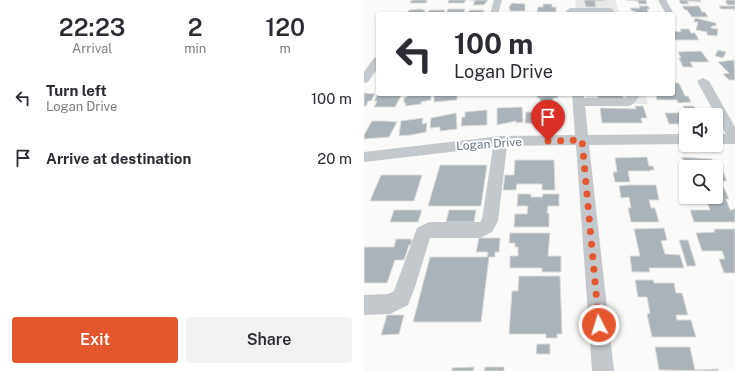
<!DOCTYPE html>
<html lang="en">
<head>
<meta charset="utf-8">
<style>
  body { margin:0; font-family:"Public Sans",sans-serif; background:#f2f2f3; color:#2b2b33; height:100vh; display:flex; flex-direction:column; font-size:15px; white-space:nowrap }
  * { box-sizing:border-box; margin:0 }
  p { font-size:13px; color:#7c7c81 }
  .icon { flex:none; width:22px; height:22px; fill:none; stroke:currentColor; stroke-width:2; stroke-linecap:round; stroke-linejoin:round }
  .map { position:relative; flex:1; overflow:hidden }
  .panel { display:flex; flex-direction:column; background:#fff; width:364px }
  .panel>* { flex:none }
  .hud { position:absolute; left:12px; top:12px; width:299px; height:84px; border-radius:4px; box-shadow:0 1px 3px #0004; background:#fff; color:#2b2b33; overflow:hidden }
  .controls { position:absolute; left:315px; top:108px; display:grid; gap:8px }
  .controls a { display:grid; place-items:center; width:44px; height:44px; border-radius:4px; background:#fff; box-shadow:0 1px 3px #0004; font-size:20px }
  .pin { position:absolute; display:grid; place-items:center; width:34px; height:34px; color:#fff; margin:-41px -17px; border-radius:50% 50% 50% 0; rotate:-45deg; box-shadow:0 0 4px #0007 }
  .pin .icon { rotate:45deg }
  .me { position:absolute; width:44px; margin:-22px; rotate:355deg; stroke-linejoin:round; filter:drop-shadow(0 0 3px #0008) }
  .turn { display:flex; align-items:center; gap:14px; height:84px; padding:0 12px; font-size:18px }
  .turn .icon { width:52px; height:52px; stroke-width:2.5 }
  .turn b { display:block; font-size:28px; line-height:34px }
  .eta { display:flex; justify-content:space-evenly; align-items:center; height:68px; text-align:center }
  .eta b { font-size:24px; font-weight:600; line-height:28px }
  .button { display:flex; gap:8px; margin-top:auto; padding:8px 12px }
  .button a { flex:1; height:46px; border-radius:4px; background:#e4572e; color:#fff; font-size:16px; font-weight:600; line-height:46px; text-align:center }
  .button a+a { background:#f2f2f3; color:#2b2b33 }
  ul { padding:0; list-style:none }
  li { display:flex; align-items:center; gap:12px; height:60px; padding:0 12px }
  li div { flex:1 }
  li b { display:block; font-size:15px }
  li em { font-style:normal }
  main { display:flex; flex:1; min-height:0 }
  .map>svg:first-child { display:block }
  .built { fill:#e8e9e9 }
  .building { fill:#aab3b9; stroke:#dcdcda }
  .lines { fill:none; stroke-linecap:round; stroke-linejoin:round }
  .minor { fill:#c3c8cc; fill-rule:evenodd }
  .route { stroke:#e4572e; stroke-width:7; stroke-dasharray:0 12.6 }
  .labels { text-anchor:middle; stroke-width:4; stroke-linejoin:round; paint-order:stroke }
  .street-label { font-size:12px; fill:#657683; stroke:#fff }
</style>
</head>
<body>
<main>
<section class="panel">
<div class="eta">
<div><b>22:23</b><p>Arrival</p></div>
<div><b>2</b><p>min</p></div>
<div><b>120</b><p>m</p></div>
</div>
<ul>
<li><svg class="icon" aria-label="left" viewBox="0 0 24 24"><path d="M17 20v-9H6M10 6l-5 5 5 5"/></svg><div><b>Turn left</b><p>Logan Drive</p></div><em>100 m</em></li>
<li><svg class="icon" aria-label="arrive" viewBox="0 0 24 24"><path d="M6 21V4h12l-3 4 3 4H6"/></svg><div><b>Arrive at destination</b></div><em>20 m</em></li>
</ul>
<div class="button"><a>Exit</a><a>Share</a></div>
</section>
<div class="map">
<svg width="371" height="371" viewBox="0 0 371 371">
  <rect width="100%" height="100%" fill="#fafaf8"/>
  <g class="built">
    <path d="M 211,0 L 251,0 L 256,14 L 212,14 Z"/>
    <path d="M 222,94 L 281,94 L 284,104 L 223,104 Z"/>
  </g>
  <g class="building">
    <path d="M 48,0 L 63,0 L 62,3 L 46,3 Z"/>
    <path d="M 85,0 L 102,0 L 100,3 L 84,3 Z"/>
    <path d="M 105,0 L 124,0 L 120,5 L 109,5 L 111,0 Z"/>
    <path d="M 220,0 L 241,0 L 241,1 L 231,1 L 232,7 L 222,7 Z"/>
    <path d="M 282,0 L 283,4 L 275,4 L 274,1 L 262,0 Z"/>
    <path d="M 316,0 L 336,0 L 337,2 L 323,1 L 325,4 L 317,4 L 315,1 Z"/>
    <path d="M 362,0 L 371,0 L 371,5 L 364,5 L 361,1 L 363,1 Z"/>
    <path d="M 148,3 L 161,4 L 161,11 L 146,11 L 145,7 Z"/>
    <path d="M 179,4 L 188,4 L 188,7 L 192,7 L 192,12 L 173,12 L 174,7 L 179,7 Z"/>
    <path d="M 275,6 L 284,6 L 286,9 L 283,9 L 285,14 L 271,14 L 271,11 L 268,11 L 266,8 L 276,8 Z"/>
    <path d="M 318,6 L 335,6 L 338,12 L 341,12 L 344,17 L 328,17 L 323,10 L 321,10 Z"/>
    <path d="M 355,6 L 371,6 L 371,11 L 370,9 L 357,9 Z"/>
    <path d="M 84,9 L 101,9 L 99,14 L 82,14 Z"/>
    <path d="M 45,10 L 55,9 L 61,10 L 59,14 L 42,14 Z"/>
    <path d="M 66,10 L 81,10 L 79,14 L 61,14 Z"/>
    <path d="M 106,10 L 120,10 L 119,14 L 102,14 Z"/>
    <path d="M 331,18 L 352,23 L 352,26 L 348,26 L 347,28 L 354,29 L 353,36 L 343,35 L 343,32 L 332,30 L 334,22 L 330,22 Z"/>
    <path d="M 316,29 L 325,29 L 327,33 L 331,33 L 335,40 L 309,40 L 309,31 L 317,32 Z"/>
    <path d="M 354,50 L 362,52 L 359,58 L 351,56 Z"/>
    <path d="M 337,51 L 345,62 L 326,62 L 329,67 L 319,67 L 315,58 L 317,58 L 314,52 Z"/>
    <path d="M 370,60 L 371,80 L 365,80 L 359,74 L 365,73 L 354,62 Z"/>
    <path d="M 309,83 L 315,83 L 321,96 L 324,96 L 327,102 L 314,103 L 313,100 L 293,100 L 292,95 L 309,94 Z"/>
    <path d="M 0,93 L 11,94 L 7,101 L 4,101 L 2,106 L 0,106 Z"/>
    <path d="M 14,94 L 38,94 L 31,107 L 10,107 L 13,101 L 10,101 Z"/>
    <path d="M 43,94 L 67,94 L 67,100 L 57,102 L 57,104 L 41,106 L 42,103 L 40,103 L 40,98 L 43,97 Z"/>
    <path d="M 70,94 L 93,94 L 93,100 L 70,102 Z"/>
    <path d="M 173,94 L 194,94 L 194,98 L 189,98 L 189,104 L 176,104 L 176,98 L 173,98 Z"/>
    <path d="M 233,94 L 258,94 L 260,100 L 234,100 Z"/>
    <path d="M 271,106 L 279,106 L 283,118 L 277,118 L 278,123 L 238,123 L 236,108 L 272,109 Z"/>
    <path d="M 319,106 L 330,106 L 333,113 L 330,113 L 331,115 L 322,115 L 322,124 L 305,124 L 301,113 L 320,113 L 320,112 L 321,112 Z"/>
    <path d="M 158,107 L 159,122 L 152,123 L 152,121 L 133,125 L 133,108 Z"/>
    <path d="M 179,107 L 195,107 L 195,113 L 198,113 L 198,119 L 195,119 L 195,123 L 174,125 L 174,124 L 161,123 L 162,112 L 179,112 Z"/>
    <path d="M 123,110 L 123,125 L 97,126 L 98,117 L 101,117 L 101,112 Z"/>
    <path d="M 92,113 L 93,129 L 76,131 L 76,127 L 66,128 L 67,118 Z"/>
    <path d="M 59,118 L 58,124 L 63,123 L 62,132 L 47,135 L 35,136 L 37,121 Z"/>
    <path d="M 8,121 L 21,121 L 33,122 L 25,137 L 0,139 L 0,135 Z"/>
    <path d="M 283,157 L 285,166 L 289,166 L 290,170 L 286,170 L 287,171 L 264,171 L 266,182 L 251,182 L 249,172 L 253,172 L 251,158 Z"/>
    <path d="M 318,157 L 348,159 L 352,167 L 322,167 Z"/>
    <path d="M 151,160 L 190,160 L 191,190 L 178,190 L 178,184 L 153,184 L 152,190 L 139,190 L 141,175 L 150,175 Z"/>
    <path d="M 76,165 L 123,165 L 117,206 L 64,206 Z"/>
    <path d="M 352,168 L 353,170 L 358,170 L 363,181 L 352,181 Z"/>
    <path d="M 17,175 L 58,175 L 50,201 L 6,201 Z"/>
    <path d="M 264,185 L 292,185 L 295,200 L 285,200 L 287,208 L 291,208 L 295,222 L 267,222 L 264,208 L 267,208 L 265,197 L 257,198 L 255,186 Z"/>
    <path d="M 352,186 L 359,186 L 365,199 L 362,199 L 366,210 L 371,209 L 371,222 L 330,222 L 326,210 L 346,210 L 342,199 L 335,199 L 334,197 L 352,197 Z"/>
    <path d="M 154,194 L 167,194 L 167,197 L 178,197 L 179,194 L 195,194 L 195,206 L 184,206 L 183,213 L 185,213 L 185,227 L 150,227 L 151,214 L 163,214 L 164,206 L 153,206 Z"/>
    <path d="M 30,210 L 58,210 L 54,222 L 26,222 Z"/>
    <path d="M 85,210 L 112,210 L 110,222 L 82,222 Z"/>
    <path d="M 300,228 L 303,240 L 297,241 L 301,254 L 316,255 L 320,268 L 285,268 L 286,272 L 268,272 L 266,256 L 276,256 L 270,229 Z"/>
    <path d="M 350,229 L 371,229 L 371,273 L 360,273 L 355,259 L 361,259 L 358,251 L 338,251 L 332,233 L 351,232 Z"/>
    <path d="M 146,233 L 186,233 L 184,256 L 197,256 L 197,272 L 178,272 L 178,268 L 146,268 L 146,256 L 154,256 L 154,247 L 151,247 L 151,243 L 145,243 Z"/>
    <path d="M 115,238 L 136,238 L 135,252 L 131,252 L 131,257 L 125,257 L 117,322 L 49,322 L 66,257 L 123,257 L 124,252 L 112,252 Z"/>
    <path d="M 32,239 L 47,239 L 46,240 L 48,240 L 47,245 L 45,245 L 40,260 L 31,260 L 23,283 L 0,283 L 0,247 L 30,247 Z"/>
    <path d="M 315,240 L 324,240 L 332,266 L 323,266 Z"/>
    <path d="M 155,276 L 196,276 L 198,334 L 193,334 L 193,338 L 182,338 L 182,334 L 145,334 L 148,291 L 154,291 Z"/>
    <path d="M 271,280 L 289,280 L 290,283 L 310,283 L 312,293 L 318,293 L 324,315 L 312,315 L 313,320 L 327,320 L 332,337 L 288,337 L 283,314 L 286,313 L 283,297 L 274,297 Z"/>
    <path d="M 23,315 L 40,315 L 35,334 L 17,335 Z"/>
    <path d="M 173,344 L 186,344 L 186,354 L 172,354 Z"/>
    <path d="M 291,347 L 326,347 L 331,370 L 354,369 L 354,371 L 295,370 Z"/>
    <path d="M 110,367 L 109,371 L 88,371 L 88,368 Z"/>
    <path d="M 121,367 L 140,367 L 140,371 L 120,371 Z"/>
  </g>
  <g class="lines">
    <g class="minor">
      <path d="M 130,0 L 138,0 L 134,14 L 126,14 Z"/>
      <path d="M 294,0 L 302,0 L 310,14 L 309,16 L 309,14 L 302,14 Z"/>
      <path d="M 206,8 L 246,8 L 249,9 L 250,14 L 203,13 L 202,11 Z"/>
      <path d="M 14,57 L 14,68 L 4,82 L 0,83 L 0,72 L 10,58 Z"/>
      <path d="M 339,78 L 345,81 L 371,127 L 371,144 L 352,144 L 352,134 L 362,134 L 333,81 Z"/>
      <path d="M 208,94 L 220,94 L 220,98 L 262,98 L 262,94 L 274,94 L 275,97 C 272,101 270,104 265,106 L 221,106 L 224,135 L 322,134 L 322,144 L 225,145 L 250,371 L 228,371 L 212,145 L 143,146 L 134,221 L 128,232 L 116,238 L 66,238 L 51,287 L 44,305 L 26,314 L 0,315 L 0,295 L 24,294 L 30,291 L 53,228 L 65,222 L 116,222 L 118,219 L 129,147 L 0,162 L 0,152 L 137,136 L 211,135 Z"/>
    </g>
  </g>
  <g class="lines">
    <path class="route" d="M 184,141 L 218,140 L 235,325"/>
  </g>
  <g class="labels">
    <g class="street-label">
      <text transform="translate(125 144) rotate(-4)" y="4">Logan Drive</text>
    </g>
  </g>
</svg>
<div class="controls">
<a><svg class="icon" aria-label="sound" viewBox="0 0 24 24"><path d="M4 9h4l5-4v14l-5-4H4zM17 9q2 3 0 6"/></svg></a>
<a><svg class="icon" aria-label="search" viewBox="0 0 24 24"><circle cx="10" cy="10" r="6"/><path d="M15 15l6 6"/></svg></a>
</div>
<div class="pin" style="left:184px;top:141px;background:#d93025"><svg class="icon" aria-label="arrive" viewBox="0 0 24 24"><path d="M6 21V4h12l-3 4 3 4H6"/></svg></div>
<svg class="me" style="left:235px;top:325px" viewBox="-20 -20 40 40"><circle r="17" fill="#e4572e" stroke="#fff" stroke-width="3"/><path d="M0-11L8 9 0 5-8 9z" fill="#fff"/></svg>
<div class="hud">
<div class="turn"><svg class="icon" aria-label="left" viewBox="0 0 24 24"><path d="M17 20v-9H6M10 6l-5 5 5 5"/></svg><div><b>100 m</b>Logan Drive</div></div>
</div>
</div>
</main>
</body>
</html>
